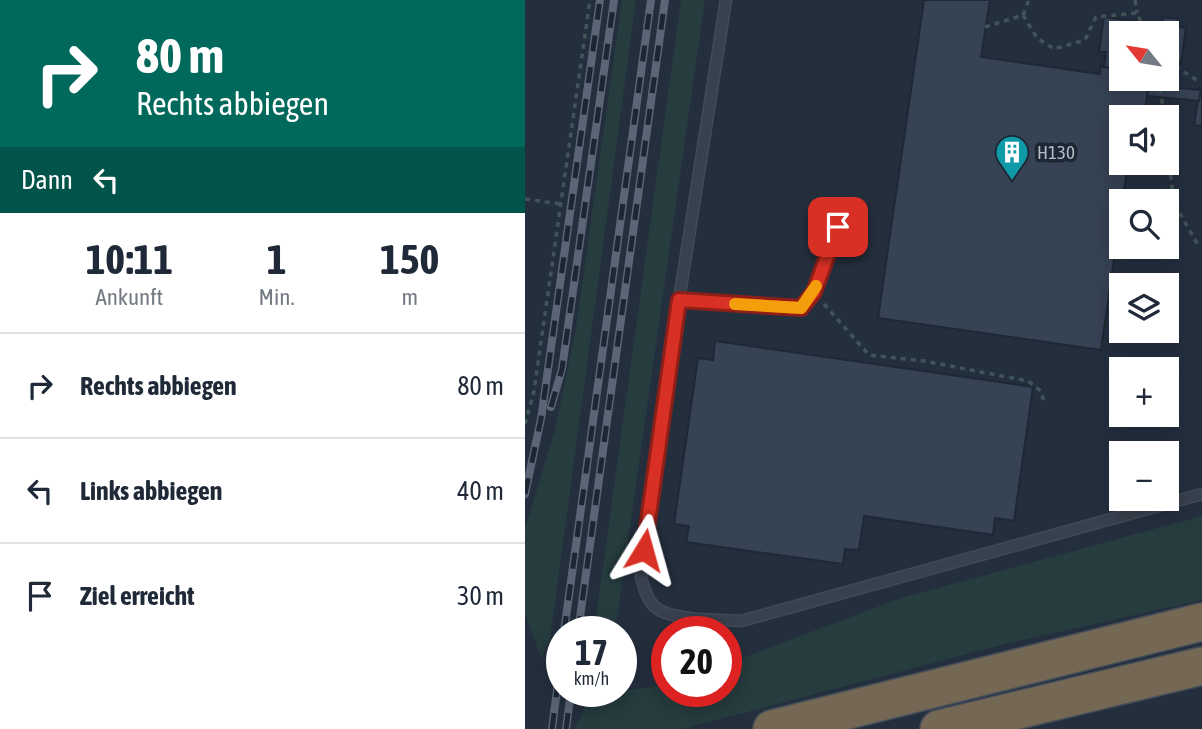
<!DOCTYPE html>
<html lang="de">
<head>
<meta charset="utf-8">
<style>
  body { margin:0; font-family:"Asap Condensed",sans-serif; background:#f6f6f7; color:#1f2937; height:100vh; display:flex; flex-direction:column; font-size:26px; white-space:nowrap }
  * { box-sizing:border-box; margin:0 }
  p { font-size:23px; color:#747a83 }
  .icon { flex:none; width:38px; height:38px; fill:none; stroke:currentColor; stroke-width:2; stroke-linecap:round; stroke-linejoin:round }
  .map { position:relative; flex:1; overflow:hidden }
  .drawer { display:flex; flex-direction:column; background:#fff; width:525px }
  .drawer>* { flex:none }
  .banner { background:#00695c; color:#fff; overflow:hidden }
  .needle { width:46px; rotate:300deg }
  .controls { position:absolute; left:584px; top:21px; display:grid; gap:14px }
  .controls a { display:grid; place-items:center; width:70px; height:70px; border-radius:0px; background:#fff; box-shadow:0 4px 18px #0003; font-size:35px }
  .speed { position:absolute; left:21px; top:616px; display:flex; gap:14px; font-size:35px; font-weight:700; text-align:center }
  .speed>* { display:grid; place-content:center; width:91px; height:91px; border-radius:50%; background:#fff; box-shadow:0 4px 18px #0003; line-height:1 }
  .speed small { font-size:18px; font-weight:400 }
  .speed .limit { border:10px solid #d22; background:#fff; color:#111 }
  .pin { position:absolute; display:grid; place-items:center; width:60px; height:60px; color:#fff; margin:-30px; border-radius:14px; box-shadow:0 4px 10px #0006 }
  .me { position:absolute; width:77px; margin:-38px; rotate:8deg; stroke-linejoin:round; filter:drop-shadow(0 0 5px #0008) }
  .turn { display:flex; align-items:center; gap:24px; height:147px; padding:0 21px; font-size:32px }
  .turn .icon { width:91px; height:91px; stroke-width:2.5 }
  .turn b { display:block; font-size:49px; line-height:60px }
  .then { display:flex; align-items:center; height:66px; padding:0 21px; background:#0003; gap:14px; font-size:26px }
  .eta { display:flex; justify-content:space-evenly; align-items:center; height:119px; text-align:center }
  .eta b { font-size:42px; font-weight:700; line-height:49px }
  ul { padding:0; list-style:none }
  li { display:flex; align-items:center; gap:21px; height:105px; padding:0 21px; border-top:2px solid #e0e1e3 }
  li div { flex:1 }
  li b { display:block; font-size:26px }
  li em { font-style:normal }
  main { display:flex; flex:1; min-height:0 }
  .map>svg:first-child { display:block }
  .green { fill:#263c3f }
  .building { fill:#364354; stroke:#1f2835; stroke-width:2 }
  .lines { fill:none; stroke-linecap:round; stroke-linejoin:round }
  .lane-casing { stroke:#414a57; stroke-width:13 }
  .highway-casing { stroke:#434c59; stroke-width:40 }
  .path { stroke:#3f5557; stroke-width:3.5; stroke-dasharray:5 5; stroke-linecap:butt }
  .lane { stroke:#38414e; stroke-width:10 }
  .highway { stroke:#746855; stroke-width:37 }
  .rail-casing { stroke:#5a6575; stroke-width:8 }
  .rail { stroke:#1d2633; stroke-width:5; stroke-dasharray:16; stroke-linecap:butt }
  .route-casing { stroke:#8d1f18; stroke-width:18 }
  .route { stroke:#d93025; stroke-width:12 }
  .slow { stroke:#f59e0b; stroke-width:12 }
  .labels { text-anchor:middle; stroke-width:7; stroke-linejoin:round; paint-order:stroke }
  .poi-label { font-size:19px; fill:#b4bcc9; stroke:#1d2633; text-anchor:start }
</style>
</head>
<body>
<main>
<section class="drawer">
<div class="banner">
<div class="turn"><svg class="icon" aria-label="right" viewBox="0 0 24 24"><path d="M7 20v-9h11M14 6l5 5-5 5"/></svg><div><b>80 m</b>Rechts abbiegen</div></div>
<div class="then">Dann<svg class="icon" aria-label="left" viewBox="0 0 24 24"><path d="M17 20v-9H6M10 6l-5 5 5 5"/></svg></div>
</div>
<div class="eta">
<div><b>10:11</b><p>Ankunft</p></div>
<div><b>1</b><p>Min.</p></div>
<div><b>150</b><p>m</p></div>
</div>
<ul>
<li><svg class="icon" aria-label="right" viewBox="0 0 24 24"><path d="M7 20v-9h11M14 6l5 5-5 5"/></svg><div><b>Rechts abbiegen</b></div><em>80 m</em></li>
<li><svg class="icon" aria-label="left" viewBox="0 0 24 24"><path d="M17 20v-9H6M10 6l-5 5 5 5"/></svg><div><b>Links abbiegen</b></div><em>40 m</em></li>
<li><svg class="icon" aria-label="arrive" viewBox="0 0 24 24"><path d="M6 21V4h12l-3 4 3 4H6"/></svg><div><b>Ziel erreicht</b></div><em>30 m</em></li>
</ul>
</section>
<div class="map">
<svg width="677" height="729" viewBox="0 0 677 729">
  <rect width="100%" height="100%" fill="#242f3e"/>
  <g class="green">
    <path d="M 97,0 L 111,0 L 25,640 L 16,658 L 0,613 L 0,529 L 30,430 L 51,328 Z"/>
    <path d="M 156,0 L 180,0 L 90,632 L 69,632 Z"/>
    <path d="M 677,516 L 677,600 L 484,643 L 157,729 L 50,729 L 58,712 L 61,691 L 96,691 L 142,685 L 142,691 L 201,691 L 201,664 L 376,598 Z"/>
  </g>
  <g class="building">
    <path d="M 399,0 L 465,0 L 456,57 L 575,74 L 576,66 L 597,69 L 597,79 L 614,79 L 613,83 L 624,85 L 619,115 L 610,114 L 610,117 L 597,117 L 597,163 L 603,163 L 576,350 L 353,318 Z"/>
    <path d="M 579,17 L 637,25 L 638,17 L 654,19 L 653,27 L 661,28 L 656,63 L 642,61 L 642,33 L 597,33 L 597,55 L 590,54 L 588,68 L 579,67 L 581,52 L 574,52 Z"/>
    <path d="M 677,74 L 677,126 L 669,125 Z"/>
    <path d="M 624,85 L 676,90 L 674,101 L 622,96 Z"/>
    <path d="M 190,341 L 508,387 L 489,521 L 470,518 L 468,535 L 339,516 L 334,550 L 320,549 L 318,564 L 161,542 L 164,526 L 149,524 L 173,358 L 188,360 Z"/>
  </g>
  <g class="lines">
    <defs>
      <g id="lane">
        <path d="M 201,0 L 154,300 L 116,577 C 119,589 123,603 134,610 C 152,620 195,620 216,621 L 677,494"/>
        <path d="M 154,300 L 276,308 L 289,292 L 313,227"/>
      </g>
      <g id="highway">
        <path d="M 247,729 L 677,622"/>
        <path d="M 414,729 L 677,666"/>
      </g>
    </defs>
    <use href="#lane" class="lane-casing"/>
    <use href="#highway" class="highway-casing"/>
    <g class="path">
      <path d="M 610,0 L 612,13"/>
      <path d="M 498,15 L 504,0"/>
      <path d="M 460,27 L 498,15 L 512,38 L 529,49 L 560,40 L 571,17 L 612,13 L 621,33"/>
      <path d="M 642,61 L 676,83"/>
      <path d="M 634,79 L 639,117"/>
      <path d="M 642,145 L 649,203 L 673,245"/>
      <path d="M 0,199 L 36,204"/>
      <path d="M 299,304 L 344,355 L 399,361 L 503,381 L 516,391 L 519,402"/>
      <path d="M 0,424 L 9,391 L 65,0"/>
    </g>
    <use href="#lane" class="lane"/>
    <use href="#highway" class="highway"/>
    <defs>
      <g id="rail">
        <path d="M 26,407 L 37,369 L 89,0"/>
        <path d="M 0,494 L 16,419 L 75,0"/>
        <path d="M 39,632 L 126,0"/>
        <path d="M 53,632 L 140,0"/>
        <path d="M 27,729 L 37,651"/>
        <path d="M 41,729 L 46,691"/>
      </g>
    </defs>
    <use href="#rail" class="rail-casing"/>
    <use href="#rail" class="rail"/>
  </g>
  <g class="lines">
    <defs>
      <path id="route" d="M 119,550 L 154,300 L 276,308 L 289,292 L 313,227"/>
    </defs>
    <use href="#route" class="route-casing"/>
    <use href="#route" class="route"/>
    <path class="slow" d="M 210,304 L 276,308 L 291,286"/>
  </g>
  <defs>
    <symbol id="building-pin" viewBox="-11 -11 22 30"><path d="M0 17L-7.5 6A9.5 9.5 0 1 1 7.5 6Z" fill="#0f9aa8" stroke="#1d2633"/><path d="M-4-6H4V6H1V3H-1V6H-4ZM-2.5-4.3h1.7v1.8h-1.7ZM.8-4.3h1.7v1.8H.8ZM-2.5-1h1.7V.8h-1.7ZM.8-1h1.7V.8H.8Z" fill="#fff"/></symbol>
  </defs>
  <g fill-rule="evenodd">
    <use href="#building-pin" x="468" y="133" width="38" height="52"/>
  </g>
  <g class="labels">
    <g class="poi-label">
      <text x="512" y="159">H130</text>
    </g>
  </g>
</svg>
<div class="controls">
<a><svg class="needle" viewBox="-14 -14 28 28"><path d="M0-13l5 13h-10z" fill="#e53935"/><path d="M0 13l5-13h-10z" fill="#747a83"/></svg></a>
<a><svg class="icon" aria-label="sound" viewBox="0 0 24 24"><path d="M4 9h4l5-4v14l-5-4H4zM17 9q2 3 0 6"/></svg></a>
<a><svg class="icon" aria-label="search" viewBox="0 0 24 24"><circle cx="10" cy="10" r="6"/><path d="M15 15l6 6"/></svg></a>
<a><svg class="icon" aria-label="layers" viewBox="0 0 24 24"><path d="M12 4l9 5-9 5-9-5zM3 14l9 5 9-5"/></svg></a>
<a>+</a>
<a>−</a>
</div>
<div class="speed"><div>17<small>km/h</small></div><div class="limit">20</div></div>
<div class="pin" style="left:313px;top:227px;background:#d93025"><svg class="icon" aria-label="arrive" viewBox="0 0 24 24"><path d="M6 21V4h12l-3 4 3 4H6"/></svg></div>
<svg class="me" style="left:119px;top:550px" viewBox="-20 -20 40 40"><path d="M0-17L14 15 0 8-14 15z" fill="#d93025" stroke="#fff" stroke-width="4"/></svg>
</div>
</main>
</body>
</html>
